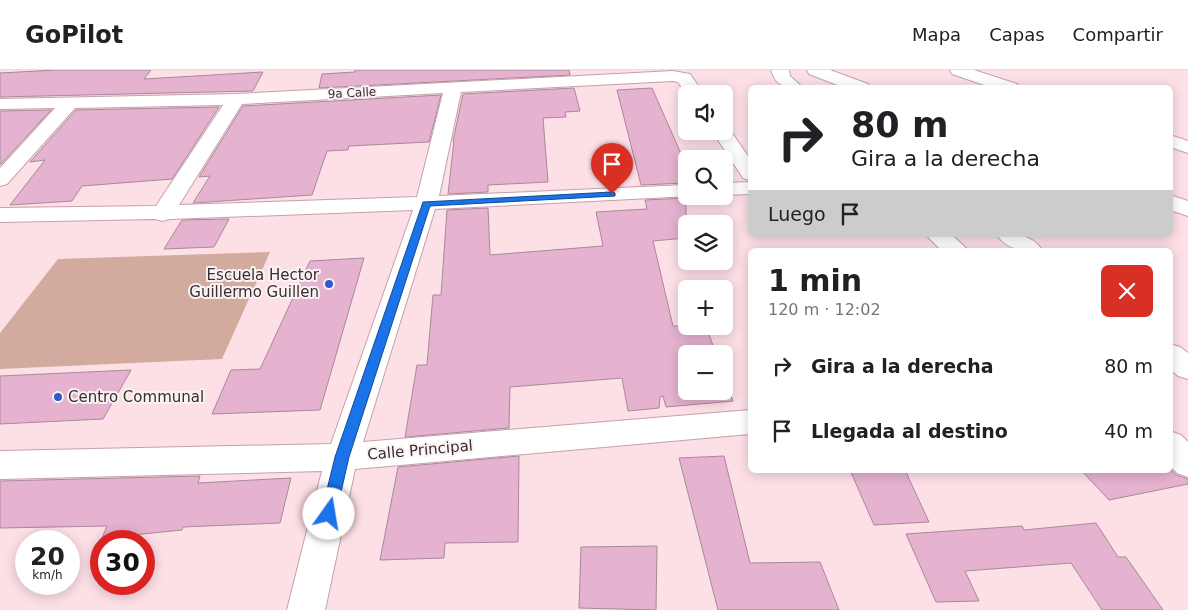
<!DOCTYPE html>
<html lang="es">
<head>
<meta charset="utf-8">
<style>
  body { margin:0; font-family:"DejaVu Sans",sans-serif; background:#f6f6f6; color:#202124; height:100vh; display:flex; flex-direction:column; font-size:19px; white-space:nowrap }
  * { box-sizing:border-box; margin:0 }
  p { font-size:16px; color:#757577 }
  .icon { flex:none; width:28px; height:28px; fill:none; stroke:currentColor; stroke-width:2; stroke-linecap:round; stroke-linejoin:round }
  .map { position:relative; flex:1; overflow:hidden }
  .panel { position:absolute; left:748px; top:178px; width:425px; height:225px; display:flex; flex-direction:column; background:#fff; border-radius:8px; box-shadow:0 2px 12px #0003 }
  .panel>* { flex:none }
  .banner { position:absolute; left:748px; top:15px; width:425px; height:152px; border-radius:8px; box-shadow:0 2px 12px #0003; background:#fff; color:#202124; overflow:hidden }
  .controls { position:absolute; left:678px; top:15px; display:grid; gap:10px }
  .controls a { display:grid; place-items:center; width:55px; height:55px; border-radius:8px; background:#fff; box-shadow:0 2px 12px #0003; font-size:25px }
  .speed { position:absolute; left:15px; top:460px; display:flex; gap:10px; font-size:25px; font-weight:700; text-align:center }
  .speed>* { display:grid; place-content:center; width:65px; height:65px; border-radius:50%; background:#fff; box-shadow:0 2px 12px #0003; line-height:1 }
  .speed small { font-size:12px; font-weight:400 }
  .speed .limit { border:8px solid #d22; background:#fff; color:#111 }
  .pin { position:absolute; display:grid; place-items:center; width:42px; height:42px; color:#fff; margin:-51px -21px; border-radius:50% 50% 50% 0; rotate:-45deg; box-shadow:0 0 5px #0007 }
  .pin .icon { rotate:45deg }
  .me { position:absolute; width:55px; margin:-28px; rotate:13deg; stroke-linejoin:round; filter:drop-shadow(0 0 4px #0008) }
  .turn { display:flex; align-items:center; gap:18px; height:105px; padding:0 20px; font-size:22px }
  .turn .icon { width:65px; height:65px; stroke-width:2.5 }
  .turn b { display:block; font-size:35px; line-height:42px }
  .then { display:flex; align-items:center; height:48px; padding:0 20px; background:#0003; gap:10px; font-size:19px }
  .round { display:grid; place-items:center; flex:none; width:52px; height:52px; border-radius:8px; background:#f6f6f6 }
  .summary { display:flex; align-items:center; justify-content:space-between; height:85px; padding:0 20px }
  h1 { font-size:30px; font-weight:600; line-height:38px }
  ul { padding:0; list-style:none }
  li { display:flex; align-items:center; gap:15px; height:65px; padding:0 20px }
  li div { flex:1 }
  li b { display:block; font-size:19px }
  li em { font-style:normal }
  header { display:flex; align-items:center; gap:30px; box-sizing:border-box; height:70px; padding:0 25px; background:#fff; border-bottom:1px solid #e0e0e0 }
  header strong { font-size:24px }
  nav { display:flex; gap:28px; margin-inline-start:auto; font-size:18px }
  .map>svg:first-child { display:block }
  .green { fill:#d2ab9e }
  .building { fill:#e5b2d0; stroke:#a7899a }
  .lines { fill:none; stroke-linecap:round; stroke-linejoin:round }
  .minor-casing { stroke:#c5a1aa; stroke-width:2 }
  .minor { fill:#fff; fill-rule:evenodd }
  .route { fill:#1a73e8; stroke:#114b97 }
  .poi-dot { fill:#315aca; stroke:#faf3f4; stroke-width:2 }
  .labels { text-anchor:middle; stroke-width:4; stroke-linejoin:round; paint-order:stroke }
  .far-street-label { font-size:12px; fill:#3a2c30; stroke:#faf3f4 }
  .poi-label { font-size:15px; fill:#3a2c30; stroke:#faf3f4; text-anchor:end }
  .street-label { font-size:15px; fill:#3a2c30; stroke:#faf3f4 }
</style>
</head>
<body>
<header>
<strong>GoPilot</strong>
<nav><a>Mapa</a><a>Capas</a><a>Compartir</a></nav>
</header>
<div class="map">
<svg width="1188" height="540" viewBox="0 0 1188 540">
  <rect width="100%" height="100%" fill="#fddfe6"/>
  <path class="green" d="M 270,182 L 222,289 L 0,299 L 0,263 L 58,189 Z"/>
  <g class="building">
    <path d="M 56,0 L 151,0 L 144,9 L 263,2 L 253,21 L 0,27 L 0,3 Z"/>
    <path d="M 355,0 L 569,0 L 570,5 L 319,18 L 322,4 L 355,2 Z"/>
    <path d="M 574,18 L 580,41 L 565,42 L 566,47 L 543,48 L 548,112 L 488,115 L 488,122 L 448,124 L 454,71 L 453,71 L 463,24 Z"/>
    <path d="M 652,18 L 686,95 L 686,113 L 641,115 L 617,20 Z"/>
    <path d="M 441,25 L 429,72 L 349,76 L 348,80 L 327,81 L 312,125 L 193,133 L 210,106 L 199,107 L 243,36 Z"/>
    <path d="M 219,37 L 172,109 L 82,116 L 72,131 L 10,135 L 45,90 L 30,92 L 76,40 Z"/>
    <path d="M 51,40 L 1,94 L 0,94 L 0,41 Z"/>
    <path d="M 686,128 L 686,168 L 653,171 L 673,256 L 706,256 L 716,284 L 686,284 L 686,321 L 724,321 L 724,305 L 733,331 L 666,337 L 663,326 L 660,327 L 659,338 L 628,341 L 622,308 L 510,317 L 509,358 L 405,367 L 417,295 L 427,295 L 433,225 L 441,225 L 447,140 L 488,138 L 490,185 L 603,176 L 596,142 L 647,139 L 645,130 Z"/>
    <path d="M 229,149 L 214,177 L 164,179 L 182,150 Z"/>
    <path d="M 364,188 L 320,340 L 212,344 L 231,300 L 260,299 L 310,191 Z"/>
    <path d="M 131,300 L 103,349 L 0,354 L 0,306 Z"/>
    <path d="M 519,386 L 518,472 L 445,473 L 444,488 L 380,490 L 398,397 Z"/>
    <path d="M 724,386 L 750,493 L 820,492 L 839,540 L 718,540 L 679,388 Z"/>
    <path d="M 850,400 L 905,400 L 929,452 L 874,455 Z"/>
    <path d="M 1081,400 L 1171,400 L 1176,405 L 1188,409 L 1188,414 L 1109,430 Z"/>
    <path d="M 200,406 L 198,413 L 291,408 L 280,453 L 183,457 L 182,460 L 102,468 L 107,456 L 0,458 L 0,411 Z"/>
    <path d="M 1096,453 L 1118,487 L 1126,487 L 1163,540 L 1102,540 L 1071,493 L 965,501 L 979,531 L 936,532 L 906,464 L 1022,456 L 1024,460 Z"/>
    <path d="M 657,476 L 656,540 L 579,538 L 581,477 Z"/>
  </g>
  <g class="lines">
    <defs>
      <g id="minor">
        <path d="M 771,0 L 789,0 L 790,6 L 803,18 C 786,18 777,18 771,0 Z"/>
        <path d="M 807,0 L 830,0 L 868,14 L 870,18 L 845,18 L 809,4 Z"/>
        <path d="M 950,0 L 974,0 L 1017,14 L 1019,18 L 993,18 L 952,4 Z"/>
        <path d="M 673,1 L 690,4 L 704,24 L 686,24 L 678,12 L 673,11 L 461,22 L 439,126 L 686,115 L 686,126 L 691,126 L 435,139 L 363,372 L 750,340 L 750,364 L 355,399 L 325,540 L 287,540 L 322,401 L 0,409 L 0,381 L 331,374 L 413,140 L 170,149 L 162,151 L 155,149 L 0,152 L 0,138 L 156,136 L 223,35 L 75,38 L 7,114 L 0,116 L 0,98 L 55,38 L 0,39 L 0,29 L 236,24 ZM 443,23 L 417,127 L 179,135 L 242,34 Z"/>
        <path d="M 724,56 L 728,57 L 750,89 L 750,110 L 743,108 L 712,61 L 724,61 Z"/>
        <path d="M 1170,65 L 1188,71 L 1188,83 L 1170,77 Z"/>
        <path d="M 750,112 L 750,124 L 724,125 L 724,113 Z"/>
        <path d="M 1170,125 L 1188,131 L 1188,146 L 1170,140 Z"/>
        <path d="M 926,165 L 952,165 L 968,180 L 941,180 Z"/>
        <path d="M 997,165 C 1015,165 1031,163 1042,180 C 1024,180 1009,182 997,165 Z"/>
        <path d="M 1170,274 L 1180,277 L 1188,283 L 1188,309 L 1178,306 L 1170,299 Z"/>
        <path d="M 1170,361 L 1181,365 L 1188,372 L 1188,407 L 1177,403 L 1170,396 Z"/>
      </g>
    </defs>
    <use href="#minor" class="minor-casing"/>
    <use href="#minor" class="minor"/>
  </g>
  <path class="route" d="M 612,122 L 615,123 L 615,126 L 430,136 L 349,387 L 336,444 L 334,449 L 329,451 L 324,449 L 321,444 L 335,387 L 423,132 Z"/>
  <g class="poi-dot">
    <circle cx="329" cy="214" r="5"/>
    <circle cx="58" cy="327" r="5"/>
  </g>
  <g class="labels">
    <g class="far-street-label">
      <text transform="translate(352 23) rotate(-3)" y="4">9a Calle</text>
    </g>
    <g class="poi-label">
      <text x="319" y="210">Escuela Hector<tspan x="319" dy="17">Guillermo Guillen</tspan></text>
      <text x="68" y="332" text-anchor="start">Centro Communal</text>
    </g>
    <g class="street-label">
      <text transform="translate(420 380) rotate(-5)" y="5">Calle Principal</text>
    </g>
  </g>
</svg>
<div class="controls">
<a><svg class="icon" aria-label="sound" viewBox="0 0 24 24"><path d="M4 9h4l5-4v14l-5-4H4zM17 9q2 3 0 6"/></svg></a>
<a><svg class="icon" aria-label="search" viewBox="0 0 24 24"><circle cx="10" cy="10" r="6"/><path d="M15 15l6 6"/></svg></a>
<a><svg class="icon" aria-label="layers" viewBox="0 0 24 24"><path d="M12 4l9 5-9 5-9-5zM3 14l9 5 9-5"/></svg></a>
<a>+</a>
<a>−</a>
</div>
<div class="speed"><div>20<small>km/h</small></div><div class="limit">30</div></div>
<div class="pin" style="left:612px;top:124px;background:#d93025"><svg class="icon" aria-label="arrive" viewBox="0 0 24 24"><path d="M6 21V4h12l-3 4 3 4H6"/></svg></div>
<svg class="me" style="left:329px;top:444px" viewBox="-20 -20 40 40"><circle r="19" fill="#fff"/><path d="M0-13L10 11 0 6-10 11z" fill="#1a73e8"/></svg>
<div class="banner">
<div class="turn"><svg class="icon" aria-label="right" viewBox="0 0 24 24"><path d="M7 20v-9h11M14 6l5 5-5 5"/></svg><div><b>80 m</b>Gira a la derecha</div></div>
<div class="then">Luego<svg class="icon" aria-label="arrive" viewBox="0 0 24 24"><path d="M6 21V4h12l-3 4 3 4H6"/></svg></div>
</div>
<section class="panel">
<div class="summary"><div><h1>1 min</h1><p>120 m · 12:02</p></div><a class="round" style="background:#d93025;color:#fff"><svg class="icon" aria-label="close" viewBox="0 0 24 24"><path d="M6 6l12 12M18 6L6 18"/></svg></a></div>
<ul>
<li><svg class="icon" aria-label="right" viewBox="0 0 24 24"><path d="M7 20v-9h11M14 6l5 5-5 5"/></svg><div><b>Gira a la derecha</b></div><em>80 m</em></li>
<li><svg class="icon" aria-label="arrive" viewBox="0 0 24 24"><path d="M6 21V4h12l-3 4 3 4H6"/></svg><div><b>Llegada al destino</b></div><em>40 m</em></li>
</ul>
</section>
</div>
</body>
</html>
